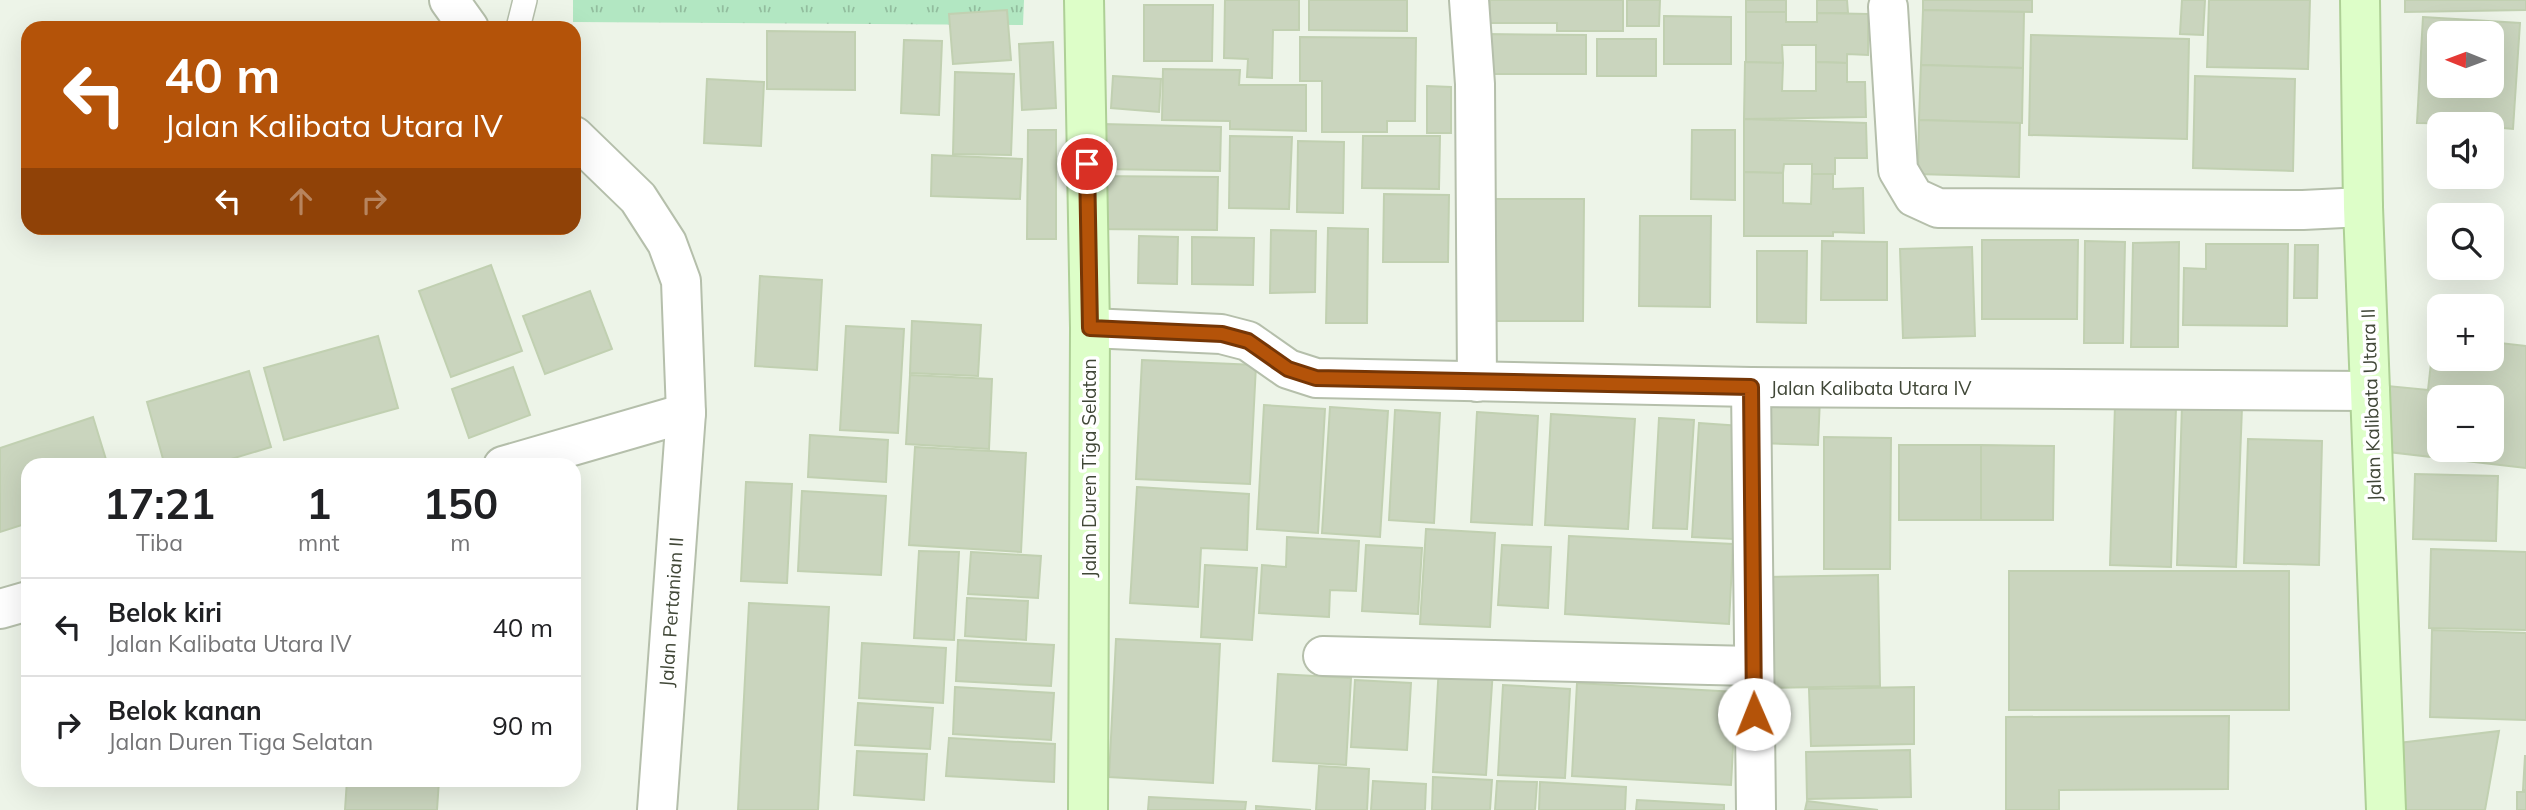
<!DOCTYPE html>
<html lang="id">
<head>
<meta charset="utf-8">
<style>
  body { margin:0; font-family:Mulish,sans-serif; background:#f2f2f2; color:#202124; height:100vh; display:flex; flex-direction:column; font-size:26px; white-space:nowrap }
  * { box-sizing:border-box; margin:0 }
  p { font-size:23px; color:#757577 }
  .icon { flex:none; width:38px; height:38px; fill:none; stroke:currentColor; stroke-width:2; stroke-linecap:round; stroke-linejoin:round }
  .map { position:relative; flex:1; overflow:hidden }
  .sheet { position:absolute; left:21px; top:458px; width:560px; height:329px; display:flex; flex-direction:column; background:#fff; border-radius:21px; box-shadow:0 7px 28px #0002 }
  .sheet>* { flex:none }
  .hud { position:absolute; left:21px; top:21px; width:560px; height:214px; border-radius:21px; box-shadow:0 7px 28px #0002; background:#b45309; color:#fff; overflow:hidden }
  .needle { width:46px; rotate:271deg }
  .buttons { position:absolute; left:2427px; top:21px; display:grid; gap:14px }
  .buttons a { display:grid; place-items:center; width:77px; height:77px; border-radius:14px; background:#fff; box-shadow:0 7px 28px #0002; font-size:35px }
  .pin { position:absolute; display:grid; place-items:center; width:60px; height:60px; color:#fff; margin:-30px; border:4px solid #fff; border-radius:50%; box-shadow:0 2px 7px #0007 }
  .me { position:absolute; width:77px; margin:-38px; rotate:359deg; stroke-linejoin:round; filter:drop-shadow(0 0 5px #0008) }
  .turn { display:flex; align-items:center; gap:24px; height:147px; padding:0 28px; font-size:32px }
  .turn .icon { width:91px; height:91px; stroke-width:2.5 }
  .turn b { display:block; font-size:49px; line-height:60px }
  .lanes { display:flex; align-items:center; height:66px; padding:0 28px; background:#0003; justify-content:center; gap:35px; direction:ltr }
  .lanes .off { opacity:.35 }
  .eta { display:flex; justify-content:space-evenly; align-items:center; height:119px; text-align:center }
  .eta b { font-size:42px; font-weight:700; line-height:49px }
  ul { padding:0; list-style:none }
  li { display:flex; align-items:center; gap:21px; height:98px; padding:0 28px; border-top:2px solid #e0e0e0 }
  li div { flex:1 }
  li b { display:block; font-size:26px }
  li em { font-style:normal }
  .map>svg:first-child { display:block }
  .grass { fill:url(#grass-tufts) }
  .building { fill:#cad5be; stroke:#c1d0b1; stroke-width:2; fill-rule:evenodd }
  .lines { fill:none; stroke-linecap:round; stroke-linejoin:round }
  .lane-casing { stroke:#b5bfab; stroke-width:26 }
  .street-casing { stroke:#b5bfab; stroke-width:42 }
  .secondary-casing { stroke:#aed096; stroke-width:42 }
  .lane { stroke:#fff; stroke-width:23 }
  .street { stroke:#fff; stroke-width:38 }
  .secondary { stroke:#ddfec8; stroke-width:38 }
  .route-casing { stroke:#753606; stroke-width:18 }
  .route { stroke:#b45309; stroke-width:12 }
  .labels { text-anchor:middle; stroke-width:7; stroke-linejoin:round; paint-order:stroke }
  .street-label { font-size:19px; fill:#404737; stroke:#fff }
</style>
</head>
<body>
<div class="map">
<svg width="2526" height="810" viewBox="0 0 2526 810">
  <defs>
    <pattern id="grass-tufts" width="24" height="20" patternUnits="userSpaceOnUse" patternTransform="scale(1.75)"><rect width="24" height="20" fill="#b2e7c2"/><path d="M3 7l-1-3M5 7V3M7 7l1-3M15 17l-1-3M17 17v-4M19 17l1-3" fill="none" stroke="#92bd9e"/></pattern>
  </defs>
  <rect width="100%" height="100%" fill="#edf4e8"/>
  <path class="grass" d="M 573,0 L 1024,0 L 1023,25 L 573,22 Z"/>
  <g class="building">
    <path d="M 1225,0 L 1299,0 L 1299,30 L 1273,30 L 1272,78 L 1247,77 L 1248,59 L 1224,58 Z"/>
    <path d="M 1309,0 L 1407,0 L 1407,31 L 1309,30 Z"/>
    <path d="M 1490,0 L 1623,0 L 1623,31 L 1557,31 L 1557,23 L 1489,23 Z"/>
    <path d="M 1627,0 L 1660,0 L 1659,26 L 1627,26 Z"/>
    <rect x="1746" y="0" width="40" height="12"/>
    <path d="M 1817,0 L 1847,0 L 1848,13 L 1817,13 Z"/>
    <path d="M 1923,0 L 2032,0 L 2032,12 L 1923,10 Z"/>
    <path d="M 2182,0 L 2205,0 L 2203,35 L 2180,34 Z"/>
    <path d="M 2209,0 L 2310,0 L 2308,69 L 2207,67 Z"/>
    <path d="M 2405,0 L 2526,0 L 2526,10 L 2405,12 Z"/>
    <path d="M 1144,5 L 1213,5 L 1212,61 L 1144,61 Z"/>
    <path d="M 1007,10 L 1011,60 L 953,64 L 949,14 Z"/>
    <path d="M 1923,10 L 2024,12 L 2023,68 L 1921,65 Z"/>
    <path d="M 1746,12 L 1786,12 L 1786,22 L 1817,22 L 1817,13 L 1868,14 L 1868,55 L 1847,54 L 1847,63 L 1816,62 L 1816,45 L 1782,45 L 1783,63 L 1746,62 Z"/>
    <path d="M 1664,16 L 1731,17 L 1731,64 L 1664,64 Z"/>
    <path d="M 2423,17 L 2520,23 L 2513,129 L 2492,127 L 2492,124 L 2417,123 ZM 2440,33 L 2492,33 L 2492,86 L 2440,86 Z"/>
    <path d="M 767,31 L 855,32 L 855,90 L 767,89 Z"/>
    <path d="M 1485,34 L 1586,35 L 1586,74 L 1485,74 Z"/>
    <path d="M 2031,35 L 2189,39 L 2187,139 L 2029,135 Z"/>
    <path d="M 1300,37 L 1416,38 L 1415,121 L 1387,121 L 1387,132 L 1322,132 L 1322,81 L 1300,81 Z"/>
    <rect x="1597" y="39" width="59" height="37"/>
    <path d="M 904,40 L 942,41 L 939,115 L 901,113 Z"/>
    <path d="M 1053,42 L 1056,108 L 1022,110 L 1019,44 Z"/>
    <path d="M 1745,62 L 1783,63 L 1782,91 L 1816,91 L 1816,62 L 1847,63 L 1847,82 L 1865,82 L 1866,117 L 1744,119 Z"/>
    <path d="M 1921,65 L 2023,68 L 2022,123 L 1919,120 Z"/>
    <path d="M 1163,69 L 1240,70 L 1239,85 L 1306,85 L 1306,131 L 1230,129 L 1230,121 L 1162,120 Z"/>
    <path d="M 955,72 L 1014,74 L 1011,155 L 953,154 Z"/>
    <path d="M 1113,76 L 1161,79 L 1159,112 L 1111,108 Z"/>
    <path d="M 2195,76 L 2295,79 L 2293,171 L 2193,168 Z"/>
    <path d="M 707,79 L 764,82 L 761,146 L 704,143 Z"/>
    <path d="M 1427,86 L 1451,87 L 1451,133 L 1427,133 Z"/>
    <path d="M 1744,119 L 1866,123 L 1867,158 L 1835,158 L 1835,174 L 1812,174 L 1812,164 L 1784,164 L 1783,173 L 1744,172 Z"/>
    <path d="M 1919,120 L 2020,123 L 2019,177 L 1918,174 Z"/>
    <path d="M 1103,124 L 1221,127 L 1220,171 L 1102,169 Z"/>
    <path d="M 1028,130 L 1056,130 L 1056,239 L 1027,239 Z"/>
    <path d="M 1692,130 L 1735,130 L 1735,200 L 1691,199 Z"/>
    <path d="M 1230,136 L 1292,137 L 1289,209 L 1229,208 Z"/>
    <path d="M 1363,136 L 1440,136 L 1439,189 L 1362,188 Z"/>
    <path d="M 1298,141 L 1344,142 L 1343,213 L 1297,212 Z"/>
    <path d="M 932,155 L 1022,159 L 1020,199 L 931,196 Z"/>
    <path d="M 1744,172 L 1783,173 L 1783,203 L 1811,204 L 1812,174 L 1833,174 L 1833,189 L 1863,188 L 1864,233 L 1833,232 L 1833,236 L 1744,236 Z"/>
    <path d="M 1090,176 L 1218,177 L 1217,230 L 1089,229 Z"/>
    <path d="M 1384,194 L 1449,195 L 1448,262 L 1383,262 Z"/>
    <path d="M 1485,199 L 1584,199 L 1583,321 L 1484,321 Z"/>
    <path d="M 1640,216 L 1711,216 L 1710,307 L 1639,306 Z"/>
    <path d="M 1328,228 L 1368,229 L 1367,323 L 1326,323 Z"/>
    <path d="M 1271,230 L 1316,231 L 1315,292 L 1270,293 Z"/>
    <path d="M 1139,236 L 1178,237 L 1177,284 L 1138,283 Z"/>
    <path d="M 1192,237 L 1254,238 L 1253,285 L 1192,284 Z"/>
    <path d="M 1982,240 L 2078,240 L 2077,319 L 1982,319 Z"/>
    <path d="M 1822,241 L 1887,242 L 1887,300 L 1821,300 Z"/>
    <path d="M 2085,241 L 2125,242 L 2123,343 L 2084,343 Z"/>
    <path d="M 2179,242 L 2178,347 L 2131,347 L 2133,243 Z"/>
    <path d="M 2206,244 L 2288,244 L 2287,326 L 2183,325 L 2184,268 L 2206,269 Z"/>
    <path d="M 2295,245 L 2318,245 L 2317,298 L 2294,298 Z"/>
    <path d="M 1972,247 L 1975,336 L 1903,338 L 1900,249 Z"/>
    <path d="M 1757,251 L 1807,251 L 1806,323 L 1757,322 Z"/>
    <path d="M 491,265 L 522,351 L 451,377 L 419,291 Z"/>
    <path d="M 760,276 L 822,280 L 817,370 L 755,366 Z"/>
    <path d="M 590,291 L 612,349 L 545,374 L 523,316 Z"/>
    <path d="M 912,321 L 981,325 L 978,376 L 910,373 Z"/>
    <path d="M 846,326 L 904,329 L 898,433 L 840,430 Z"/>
    <path d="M 378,336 L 398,408 L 284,440 L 264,368 Z"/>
    <path d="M 2434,336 L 2440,337 L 2440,359 L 2492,359 L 2492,342 L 2526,346 L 2526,468 L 2380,451 L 2388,386 L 2428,390 ZM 2440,397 L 2492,397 L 2492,450 L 2440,450 Z"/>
    <path d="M 1142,360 L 1256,365 L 1250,484 L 1136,479 Z"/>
    <path d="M 513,367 L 530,415 L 469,438 L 452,389 Z"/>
    <path d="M 249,371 L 271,447 L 208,466 L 165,466 L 147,402 Z"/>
    <path d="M 910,375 L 992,379 L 989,449 L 906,444 Z"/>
    <path d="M 1761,396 L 1820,398 L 1818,445 L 1759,443 Z"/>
    <path d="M 1264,405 L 1325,409 L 1318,533 L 1257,529 Z"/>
    <path d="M 2115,405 L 2176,407 L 2171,567 L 2110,565 Z"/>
    <path d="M 2182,405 L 2242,407 L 2236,567 L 2177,565 Z"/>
    <path d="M 1330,407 L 1388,411 L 1380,537 L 1322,533 Z"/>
    <path d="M 1395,410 L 1440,413 L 1434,523 L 1389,520 Z"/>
    <path d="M 1477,412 L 1538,416 L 1532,525 L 1471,522 Z"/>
    <path d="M 1551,414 L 1635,419 L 1628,529 L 1545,525 Z"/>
    <path d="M 93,417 L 108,466 L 28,466 L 28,523 L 0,532 L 0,448 Z"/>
    <path d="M 1659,418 L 1694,420 L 1687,529 L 1653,528 Z"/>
    <path d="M 1699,423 L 1741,426 L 1734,539 L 1692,537 Z"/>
    <path d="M 810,435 L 888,440 L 886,482 L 808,477 Z"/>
    <path d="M 1824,437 L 1891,438 L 1890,569 L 1824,569 Z"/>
    <path d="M 2248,439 L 2322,441 L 2319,565 L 2244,563 Z"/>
    <rect x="1899" y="445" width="82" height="75"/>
    <path d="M 1981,445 L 2054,446 L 2053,520 L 1981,520 Z"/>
    <path d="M 915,447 L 1026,453 L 1021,552 L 909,545 Z"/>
    <path d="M 2415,474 L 2498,476 L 2496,541 L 2413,539 Z"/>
    <path d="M 746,482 L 792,484 L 787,583 L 741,581 Z"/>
    <path d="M 1137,487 L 1249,494 L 1247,550 L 1201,548 L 1198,607 L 1130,603 Z"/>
    <path d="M 802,491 L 886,496 L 881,575 L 798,571 Z"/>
    <path d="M 1426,529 L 1495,533 L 1490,627 L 1420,624 Z"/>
    <path d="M 1569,536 L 1733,544 L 1729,624 L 1565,614 Z"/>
    <path d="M 1287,537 L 1359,541 L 1356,591 L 1330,590 L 1329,617 L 1259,613 L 1262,565 L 1286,567 Z"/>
    <path d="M 1366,545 L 1422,548 L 1418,614 L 1362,611 Z"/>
    <path d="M 1502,545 L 1551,547 L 1548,608 L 1498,605 Z"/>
    <path d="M 2431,549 L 2526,552 L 2526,630 L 2429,628 Z"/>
    <path d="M 919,551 L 959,552 L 954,640 L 914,638 Z"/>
    <path d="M 971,552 L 1041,556 L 1038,598 L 968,594 Z"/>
    <path d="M 1205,565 L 1257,568 L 1252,640 L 1201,637 Z"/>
    <rect x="2009" y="571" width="280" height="139"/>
    <path d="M 1878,575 L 1880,686 L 1764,688 L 1763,577 Z"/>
    <path d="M 967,598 L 1028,601 L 1026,640 L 965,636 Z"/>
    <path d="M 749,603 L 829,607 L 818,810 L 738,810 Z"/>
    <path d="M 2432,630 L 2526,633 L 2526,720 L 2430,717 Z"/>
    <path d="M 1116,639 L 1220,644 L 1213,783 L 1109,777 Z"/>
    <path d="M 958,640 L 1054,645 L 1051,686 L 956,681 Z"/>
    <path d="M 862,643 L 946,648 L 943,703 L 859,698 Z"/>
    <path d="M 28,648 L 28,671 L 23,649 Z"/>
    <path d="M 1439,665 L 1493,669 L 1486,775 L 1433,772 Z"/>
    <path d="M 1278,674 L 1351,678 L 1346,765 L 1273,761 Z"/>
    <path d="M 1355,680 L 1411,683 L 1407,750 L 1351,747 Z"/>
    <path d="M 1577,683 L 1736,692 L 1731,785 L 1572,776 Z"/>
    <path d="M 1503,685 L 1570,689 L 1565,778 L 1498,775 Z"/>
    <path d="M 955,687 L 1054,693 L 1051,740 L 953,734 Z"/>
    <path d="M 1914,687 L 1914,744 L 1811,746 L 1809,689 Z"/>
    <path d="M 858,703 L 933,708 L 930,749 L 855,745 Z"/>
    <path d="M 2229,716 L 2228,789 L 2059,790 L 2059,810 L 2006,810 L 2006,717 Z"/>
    <path d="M 2499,731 L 2485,810 L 2396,810 L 2399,743 Z"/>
    <path d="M 949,738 L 1055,744 L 1054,782 L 946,776 Z"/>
    <path d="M 1910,750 L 1911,797 L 1807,799 L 1806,752 Z"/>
    <path d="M 857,751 L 927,754 L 924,800 L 854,795 Z"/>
    <path d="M 2525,756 L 2526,756 L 2526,790 L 2523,790 Z"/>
    <path d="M 1319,766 L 1369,769 L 1367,810 L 1316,810 Z"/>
    <path d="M 1433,777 L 1492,780 L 1490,810 L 1432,810 Z"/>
    <path d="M 347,780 L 439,780 L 437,810 L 345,810 Z"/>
    <path d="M 1373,781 L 1426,784 L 1425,810 L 1371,810 Z"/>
    <path d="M 1497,781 L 1537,782 L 1535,810 L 1495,810 Z"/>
    <path d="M 1540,782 L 1626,787 L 1625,810 L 1539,810 Z"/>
    <rect x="2517" y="792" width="9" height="18"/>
    <path d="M 1149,797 L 1246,802 L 1245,810 L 1148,810 Z"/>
    <path d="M 1637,800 L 1724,805 L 1724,810 L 1636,810 Z"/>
    <path d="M 1807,801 L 1878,810 L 1805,810 Z"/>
    <path d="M 1256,806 L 1311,810 L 1256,810 Z"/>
  </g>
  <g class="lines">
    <defs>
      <path id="lane" d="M 518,28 L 525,0"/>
      <g id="street">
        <path d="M 449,0 L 469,28"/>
        <path d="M 1469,0 L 1475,84 L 1477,382"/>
        <path d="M 1888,7 L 1898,170 L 1914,197 L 1938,208 L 2303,210 L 2363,207"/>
        <path d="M 574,136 L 638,198 L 667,243 L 681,281 L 686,413 L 657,810"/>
        <path d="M 1090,328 L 1221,334 L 1248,341 L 1288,369 L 1316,378 L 1751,387 L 2370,391"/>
        <path d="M 1751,387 L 1756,810"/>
        <path d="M 503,466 L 686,413"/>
        <path d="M 0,609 L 28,601"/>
        <path d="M 1323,656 L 1753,666"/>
      </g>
      <g id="secondary">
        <path d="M 1084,0 L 1090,328 L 1088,810"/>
        <path d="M 2360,0 L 2363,207 L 2386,810"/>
      </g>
    </defs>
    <use href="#lane" class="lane-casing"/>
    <use href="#street" class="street-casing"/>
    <use href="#secondary" class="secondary-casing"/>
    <use href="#lane" class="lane"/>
    <use href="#street" class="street"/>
    <use href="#secondary" class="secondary"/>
  </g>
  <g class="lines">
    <defs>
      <path id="route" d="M 1087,164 L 1090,328 L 1222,334 L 1248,341 L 1288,369 L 1316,378 L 1751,387 L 1754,714"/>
    </defs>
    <use href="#route" class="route-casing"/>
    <use href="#route" class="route"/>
  </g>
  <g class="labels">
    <g class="street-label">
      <text x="1871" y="395">Jalan Kalibata Utara IV</text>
      <text transform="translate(2371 405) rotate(-92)" y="7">Jalan Kalibata Utara II</text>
      <text transform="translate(1089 468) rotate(-90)" y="7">Jalan Duren Tiga Selatan</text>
      <text transform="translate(671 612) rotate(-86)" y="7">Jalan Pertanian II</text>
    </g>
  </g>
</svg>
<div class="buttons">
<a><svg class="needle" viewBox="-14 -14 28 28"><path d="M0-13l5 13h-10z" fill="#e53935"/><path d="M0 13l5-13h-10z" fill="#757577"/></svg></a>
<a><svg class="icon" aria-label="sound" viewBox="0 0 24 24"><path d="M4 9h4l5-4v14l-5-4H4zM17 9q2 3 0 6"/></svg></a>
<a><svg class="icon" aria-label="search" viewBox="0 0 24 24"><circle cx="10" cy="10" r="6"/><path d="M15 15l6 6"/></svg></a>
<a>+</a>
<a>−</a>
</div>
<div class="pin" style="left:1087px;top:164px;background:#d93025"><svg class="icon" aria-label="arrive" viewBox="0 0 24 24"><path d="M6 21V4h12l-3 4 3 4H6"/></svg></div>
<svg class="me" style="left:1754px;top:714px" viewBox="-20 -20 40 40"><circle r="19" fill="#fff"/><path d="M0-13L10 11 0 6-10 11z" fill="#b45309"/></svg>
<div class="hud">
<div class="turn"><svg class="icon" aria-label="left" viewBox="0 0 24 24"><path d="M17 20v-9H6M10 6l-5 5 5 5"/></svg><div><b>40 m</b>Jalan Kalibata Utara IV</div></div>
<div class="lanes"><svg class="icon" aria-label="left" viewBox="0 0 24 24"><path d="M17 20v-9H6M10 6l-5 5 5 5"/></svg><svg class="icon off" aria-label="ahead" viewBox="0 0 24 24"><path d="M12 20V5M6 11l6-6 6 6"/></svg><svg class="icon off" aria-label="right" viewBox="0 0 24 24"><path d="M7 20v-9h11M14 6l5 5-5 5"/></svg></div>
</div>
<section class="sheet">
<div class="eta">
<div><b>17:21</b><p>Tiba</p></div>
<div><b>1</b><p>mnt</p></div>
<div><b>150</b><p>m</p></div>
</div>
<ul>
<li><svg class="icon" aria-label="left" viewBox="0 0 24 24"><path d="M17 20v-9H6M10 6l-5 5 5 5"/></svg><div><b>Belok kiri</b><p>Jalan Kalibata Utara IV</p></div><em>40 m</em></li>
<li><svg class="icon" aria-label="right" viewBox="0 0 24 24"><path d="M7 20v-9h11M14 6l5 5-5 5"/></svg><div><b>Belok kanan</b><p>Jalan Duren Tiga Selatan</p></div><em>90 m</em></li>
</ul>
</section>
</div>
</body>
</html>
